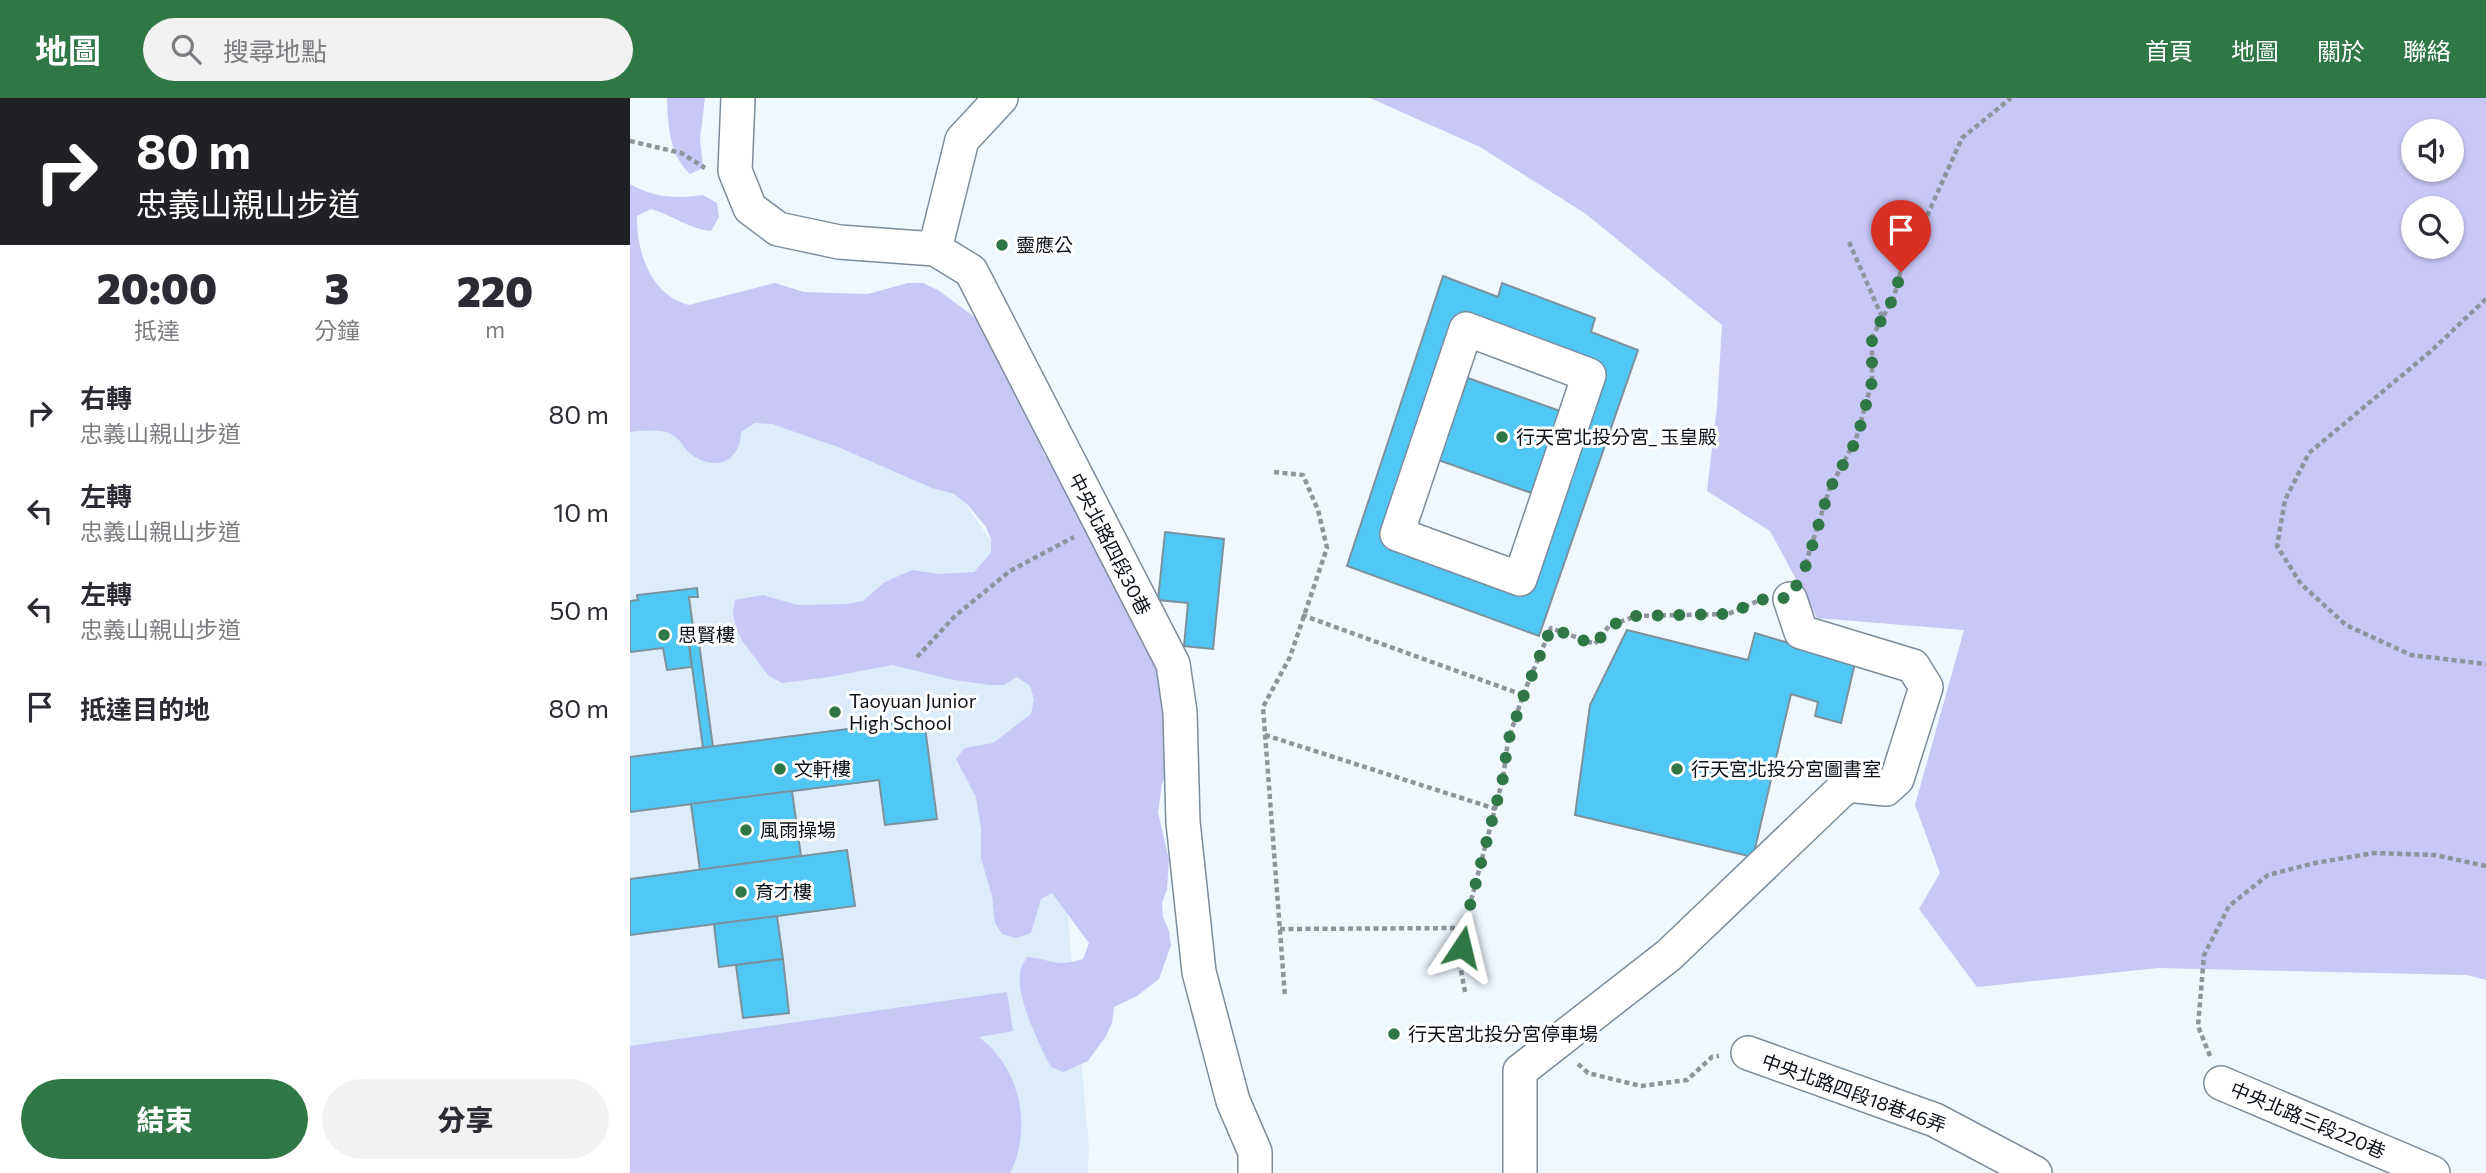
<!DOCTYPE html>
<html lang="zh-TW">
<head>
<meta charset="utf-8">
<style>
  body { margin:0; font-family:Commissioner,"Noto Sans TC",sans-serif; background:#f2f2f3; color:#2b2b33; height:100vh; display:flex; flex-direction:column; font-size:26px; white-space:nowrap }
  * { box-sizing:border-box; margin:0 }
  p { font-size:23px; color:#7c7c81 }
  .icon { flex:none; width:38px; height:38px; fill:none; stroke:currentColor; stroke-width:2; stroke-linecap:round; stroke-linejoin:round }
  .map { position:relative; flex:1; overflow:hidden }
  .drawer { display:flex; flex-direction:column; background:#fff; width:630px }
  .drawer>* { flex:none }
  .hud { background:#202124; color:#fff; overflow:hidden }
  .controls { position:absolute; left:1771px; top:21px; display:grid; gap:14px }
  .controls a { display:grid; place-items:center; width:63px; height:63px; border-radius:50%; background:#fff; box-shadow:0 2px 5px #0004; font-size:35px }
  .pin { position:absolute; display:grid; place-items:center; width:60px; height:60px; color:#fff; margin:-72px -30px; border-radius:50% 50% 50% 0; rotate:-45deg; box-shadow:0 0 7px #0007 }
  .pin .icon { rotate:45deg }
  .me { position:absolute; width:77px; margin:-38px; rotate:10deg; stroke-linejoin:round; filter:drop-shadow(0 0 5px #0008) }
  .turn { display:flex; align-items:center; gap:24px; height:147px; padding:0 21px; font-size:32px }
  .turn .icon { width:91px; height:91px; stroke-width:2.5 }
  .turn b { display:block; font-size:49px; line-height:60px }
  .eta { display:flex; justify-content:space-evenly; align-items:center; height:119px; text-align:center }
  .eta b { font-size:42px; font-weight:800; line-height:49px }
  .primary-button { display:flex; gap:14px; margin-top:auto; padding:14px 21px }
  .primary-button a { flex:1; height:80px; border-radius:42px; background:#2f7744; color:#fff; font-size:28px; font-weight:800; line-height:80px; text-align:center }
  .primary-button a+a { background:#f2f2f3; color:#2b2b33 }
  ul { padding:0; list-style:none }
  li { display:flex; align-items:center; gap:21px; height:98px; padding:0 21px }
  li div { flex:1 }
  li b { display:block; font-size:26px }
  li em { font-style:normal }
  header { display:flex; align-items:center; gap:42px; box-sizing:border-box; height:98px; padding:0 35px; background:#2f7744; color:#fff }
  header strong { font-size:33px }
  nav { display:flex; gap:38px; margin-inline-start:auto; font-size:24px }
  .search { width:490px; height:63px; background:#f2f2f3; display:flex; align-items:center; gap:18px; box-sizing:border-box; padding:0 24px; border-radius:38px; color:#7c7c81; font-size:26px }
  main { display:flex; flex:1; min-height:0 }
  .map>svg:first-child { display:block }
  .built { fill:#ddecfa }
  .green { fill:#c8c7f6; fill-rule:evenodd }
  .building { fill:#50c7f5; stroke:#7b929d; stroke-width:2; fill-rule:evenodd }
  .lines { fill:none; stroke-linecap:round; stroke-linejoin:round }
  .minor-casing { stroke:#7b8c9c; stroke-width:36 }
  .path { stroke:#8d949b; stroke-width:4.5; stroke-dasharray:5 3.5; stroke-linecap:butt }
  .minor { stroke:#fff; stroke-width:33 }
  .route { stroke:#2f7744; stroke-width:12; stroke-dasharray:0 21.6 }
  .poi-dot { fill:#2f7744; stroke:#fff; stroke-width:2.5 }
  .labels { text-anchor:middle; stroke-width:6; stroke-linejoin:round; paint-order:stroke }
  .poi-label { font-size:19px; fill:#0b1117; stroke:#fff; text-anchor:start }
  .street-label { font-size:19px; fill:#0b1117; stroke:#fff }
</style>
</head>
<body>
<header>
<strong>地圖</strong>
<div class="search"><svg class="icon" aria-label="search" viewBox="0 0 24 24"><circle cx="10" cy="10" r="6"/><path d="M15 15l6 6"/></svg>搜尋地點</div>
<nav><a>首頁</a><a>地圖</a><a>關於</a><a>聯絡</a></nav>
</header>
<main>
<section class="drawer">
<div class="hud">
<div class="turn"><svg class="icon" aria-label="right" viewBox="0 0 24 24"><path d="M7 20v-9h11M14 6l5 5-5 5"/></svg><div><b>80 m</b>忠義山親山步道</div></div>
</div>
<div class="eta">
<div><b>20:00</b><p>抵達</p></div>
<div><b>3</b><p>分鐘</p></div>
<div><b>220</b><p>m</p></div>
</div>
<ul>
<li><svg class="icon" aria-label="right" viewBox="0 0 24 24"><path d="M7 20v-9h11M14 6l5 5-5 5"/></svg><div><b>右轉</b><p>忠義山親山步道</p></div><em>80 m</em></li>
<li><svg class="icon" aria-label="left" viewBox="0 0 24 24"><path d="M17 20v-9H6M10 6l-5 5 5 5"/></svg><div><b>左轉</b><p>忠義山親山步道</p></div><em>10 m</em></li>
<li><svg class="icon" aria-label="left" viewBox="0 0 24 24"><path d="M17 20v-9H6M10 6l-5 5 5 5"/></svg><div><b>左轉</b><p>忠義山親山步道</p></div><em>50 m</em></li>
<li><svg class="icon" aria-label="arrive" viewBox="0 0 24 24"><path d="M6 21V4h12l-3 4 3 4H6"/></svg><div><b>抵達目的地</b></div><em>80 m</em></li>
</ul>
<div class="primary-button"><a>結束</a><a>分享</a></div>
</section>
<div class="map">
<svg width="1856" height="1075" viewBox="0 0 1856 1075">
  <rect width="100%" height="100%" fill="#f0f8ff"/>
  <path class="built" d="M 0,253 L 284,329 L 381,473 L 430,735 L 459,1047 L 458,1075 L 0,1075 Z"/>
  <g class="green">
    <path d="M 37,0 L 75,0 L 70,41 L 73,70 L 60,76 C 39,56 38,28 37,0 Z"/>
    <path d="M 740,0 L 1856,0 L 1856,882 L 1837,877 L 1528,870 L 1347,889 L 1289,811 L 1310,775 L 1285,707 L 1334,532 L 1187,520 L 1140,433 L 1077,393 L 1087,308 L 1092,227 L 956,116 L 850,49 ZM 1783,33 L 1822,33 L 1822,72 L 1783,72 ZM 1783,110 L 1822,110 L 1822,149 L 1783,149 Z"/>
    <path d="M 0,86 C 24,100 46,101 73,97 L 87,105 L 89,119 L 81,133 C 59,131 42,117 21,111 L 7,118 C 6,153 21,198 59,207 L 145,185 L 174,194 L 238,196 L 278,185 L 293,185 L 308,192 L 358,229 L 415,358 L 429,362 L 533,582 L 538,671 L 532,686 L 528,714 L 539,762 L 537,791 L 532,805 L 533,819 L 539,833 L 541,847 L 529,881 L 507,898 L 484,909 L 482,925 L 476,938 L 458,963 L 433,974 L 421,969 C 409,946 386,900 390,874 C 391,869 394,864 397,859 C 423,861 424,870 453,861 L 459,845 L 422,795 L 411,801 L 401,835 L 386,840 L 372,836 L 365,825 L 362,798 L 351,760 L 351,731 L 346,699 L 326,661 L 335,650 L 363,645 L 401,616 L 404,601 L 400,588 L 387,579 L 374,587 L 360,587 L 324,582 L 262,567 L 199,579 L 152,585 L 138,577 L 113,544 L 106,530 L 103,515 L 105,502 L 133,497 L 167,507 L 217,506 L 233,503 L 255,484 L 282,472 L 310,476 L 344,474 L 361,455 L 361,441 L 356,429 L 337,406 L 324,396 L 302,390 L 208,349 L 142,326 L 125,325 L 111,334 C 110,363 87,374 62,357 C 55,352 51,342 43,337 C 33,330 12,333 0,334 Z"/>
    <path d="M 377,894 L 383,933 L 349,939 C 354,944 361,948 365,954 C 393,987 400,1036 380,1075 L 0,1075 L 0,948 Z"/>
  </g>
  <g class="building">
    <path d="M 813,178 L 868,199 L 872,185 L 965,220 L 961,234 L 1008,252 L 909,538 L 717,468 ZM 836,231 L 959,277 L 890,481 L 767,436 Z"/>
    <path d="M 838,280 L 936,315 L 907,397 L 808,362 Z"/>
    <path d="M 535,434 L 594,441 L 583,551 L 554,548 L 558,505 L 528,502 Z"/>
    <path d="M 67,490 L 68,499 L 59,499 L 63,529 L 67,529 L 69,545 L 59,546 L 62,569 L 37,572 L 33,550 L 0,554 L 0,503 L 8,502 L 7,497 Z"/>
    <path d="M 997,532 L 1118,562 L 1125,535 L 1225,565 L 1211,625 L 1185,618 L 1188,604 L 1161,596 L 1123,759 L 945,717 L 960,607 Z"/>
    <path d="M 69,545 L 83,649 L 73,650 L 59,546 Z"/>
    <path d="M 294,621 L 307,721 L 255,727 L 249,682 L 0,714 L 0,659 Z"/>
    <path d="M 162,693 L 171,758 L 70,772 L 61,706 Z"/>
    <path d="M 217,752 L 225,808 L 0,837 L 0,781 Z"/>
    <path d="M 147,818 L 153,861 L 89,869 L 84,826 Z"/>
    <path d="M 153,861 L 159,915 L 113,920 L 106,867 Z"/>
  </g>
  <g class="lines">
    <defs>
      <g id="minor">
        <path d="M 108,0 L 105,73 L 120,110 L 148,131 L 209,144 L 305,151 L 341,173 L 543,566 L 550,614 L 553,724 L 569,874 L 603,1003 L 625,1054 L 625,1075"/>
        <path d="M 305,151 L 332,42 L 371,0"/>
        <path d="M 836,231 L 959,277 L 890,481 L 767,436 Z"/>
        <path d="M 1118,955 L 1305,1022 L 1405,1075"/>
        <path d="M 1591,985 L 1803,1075"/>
        <path d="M 890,1075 L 890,973 L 1039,857 L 1217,687 L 1256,691 L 1267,681 L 1296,589 L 1283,568 L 1171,534 L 1160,501"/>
      </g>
    </defs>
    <use href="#minor" class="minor-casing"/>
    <g class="path">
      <path d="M 0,43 L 51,55 L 75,70"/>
      <path d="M 1219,144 L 1252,219"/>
      <path d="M 1856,201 L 1800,254 L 1679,355 L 1655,402 L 1647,448 L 1671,486 L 1716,527 L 1781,557 L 1856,566"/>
      <path d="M 644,374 L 673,377 L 688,412 L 697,450 L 660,559 L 633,609 L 655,899"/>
      <path d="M 1173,474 L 1199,392 L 1226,341 L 1242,284 L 1242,239 L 1264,199 L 1277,148 L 1297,118 L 1332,40 L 1381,0"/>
      <path d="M 672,517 L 893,597"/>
      <path d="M 287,559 L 325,518 L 380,473 L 444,439"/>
      <path d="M 635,637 L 866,711"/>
      <path d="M 650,831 L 834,830"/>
      <path d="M 835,894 L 830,867 L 834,830 L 873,680 L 878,643 L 893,597 L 921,530 L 965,546 L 979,528 L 1006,518 L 1098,516 L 1130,502"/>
      <path d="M 1580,958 L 1568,928 L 1574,857 L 1599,808 L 1638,777 L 1685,765 L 1744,755 L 1805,757 L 1856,768"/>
      <path d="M 948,966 L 958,975 L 1011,988 L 1057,982 L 1082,959 L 1089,958"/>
    </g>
    <use href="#minor" class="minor"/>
  </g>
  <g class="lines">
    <path class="route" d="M 832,849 L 834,831 L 873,680 L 878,643 L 894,597 L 921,530 L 965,547 L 979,528 L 1006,518 L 1098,516 L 1141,498 L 1160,501 L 1177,465 L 1199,392 L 1227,341 L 1242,284 L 1242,239 L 1264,199 L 1271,174"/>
  </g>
  <g class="poi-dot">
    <circle cx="372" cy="147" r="7"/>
    <circle cx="872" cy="339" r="7"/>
    <circle cx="34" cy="537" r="7"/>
    <circle cx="205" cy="614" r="7"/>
    <circle cx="150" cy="671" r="7"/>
    <circle cx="1047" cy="671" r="7"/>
    <circle cx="116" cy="732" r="7"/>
    <circle cx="111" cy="794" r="7"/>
    <circle cx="764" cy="936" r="7"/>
  </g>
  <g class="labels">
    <g class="poi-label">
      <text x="386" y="154">靈應公</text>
      <text x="886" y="346">行天宮北投分宮_ 玉皇殿</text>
      <text x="48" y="544">思賢樓</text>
      <text x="219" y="610">Taoyuan Junior<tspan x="219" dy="22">High School</tspan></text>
      <text x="164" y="678">文軒樓</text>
      <text x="1061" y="678">行天宮北投分宮圖書室</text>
      <text x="130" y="739">風雨操場</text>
      <text x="125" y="801">育才樓</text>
      <text x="778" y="943">行天宮北投分宮停車場</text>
    </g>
    <g class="street-label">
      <text transform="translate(480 446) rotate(63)" y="7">中央北路四段30巷</text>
      <text transform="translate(1224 995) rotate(20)" y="7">中央北路四段18巷46弄</text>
      <text transform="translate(1678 1022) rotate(23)" y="7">中央北路三段220巷</text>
    </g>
  </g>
</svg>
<div class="controls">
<a><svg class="icon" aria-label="sound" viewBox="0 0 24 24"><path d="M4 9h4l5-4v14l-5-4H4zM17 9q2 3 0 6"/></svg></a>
<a><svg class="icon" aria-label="search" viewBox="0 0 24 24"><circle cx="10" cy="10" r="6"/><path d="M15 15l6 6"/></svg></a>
</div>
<div class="pin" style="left:1271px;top:174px;background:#d93025"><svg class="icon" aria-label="arrive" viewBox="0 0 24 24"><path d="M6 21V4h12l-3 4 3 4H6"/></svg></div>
<svg class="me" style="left:832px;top:849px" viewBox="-20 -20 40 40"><path d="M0-17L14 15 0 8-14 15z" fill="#2f7744" stroke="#fff" stroke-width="4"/></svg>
</div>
</main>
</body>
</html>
